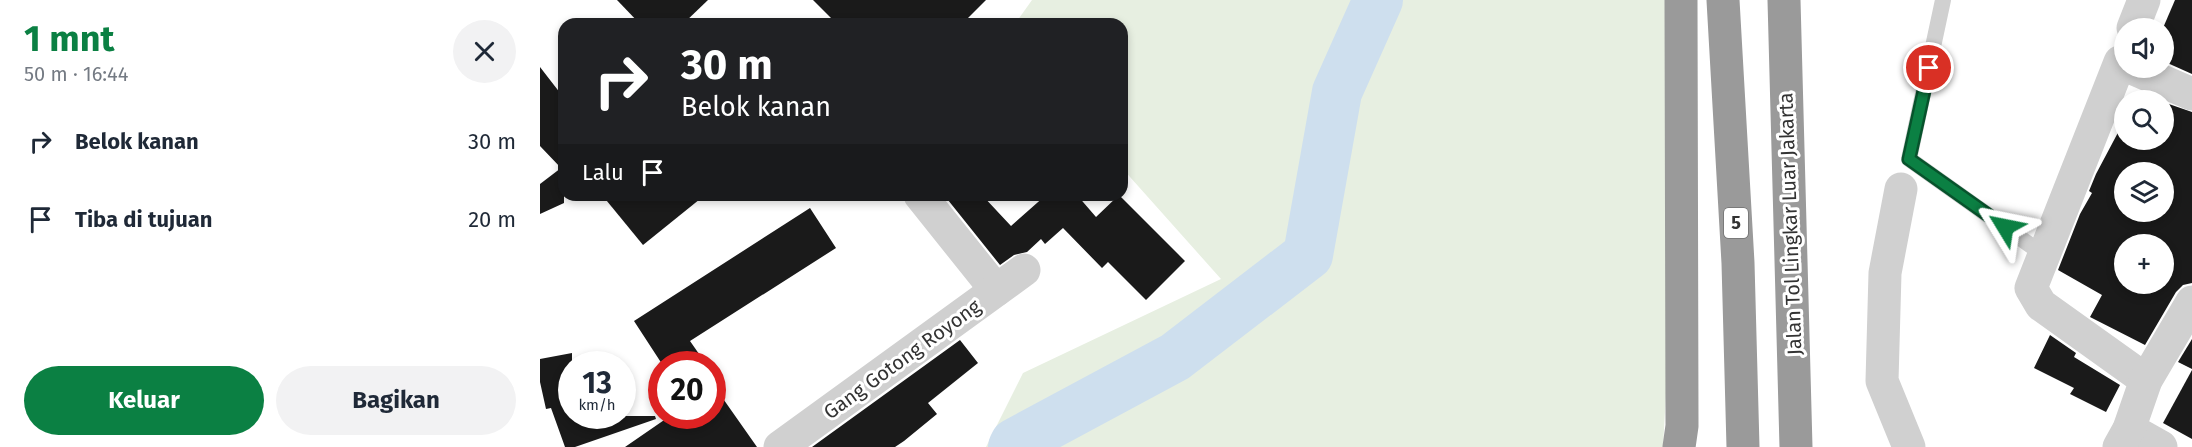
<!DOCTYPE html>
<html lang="id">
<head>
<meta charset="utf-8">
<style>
  body { margin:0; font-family:"Fira Sans",sans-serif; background:#f2f2f3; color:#1f2937; height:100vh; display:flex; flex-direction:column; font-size:22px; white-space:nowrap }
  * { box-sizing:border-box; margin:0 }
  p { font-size:20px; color:#747a83 }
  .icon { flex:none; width:33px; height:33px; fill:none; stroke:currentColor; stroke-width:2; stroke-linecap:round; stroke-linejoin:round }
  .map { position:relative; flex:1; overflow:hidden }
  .drawer { display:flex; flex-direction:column; background:#fff; width:540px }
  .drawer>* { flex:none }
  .top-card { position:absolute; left:18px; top:18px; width:570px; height:183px; border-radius:18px; box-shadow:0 3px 9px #0003; background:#202124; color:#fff; overflow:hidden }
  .buttons { position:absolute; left:1574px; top:18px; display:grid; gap:12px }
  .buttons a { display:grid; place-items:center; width:60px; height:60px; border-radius:50%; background:#fff; box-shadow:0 3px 9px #0003; font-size:30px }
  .speed { position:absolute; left:18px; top:351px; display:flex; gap:12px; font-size:30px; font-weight:700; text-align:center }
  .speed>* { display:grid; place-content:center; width:78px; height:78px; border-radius:50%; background:#fff; box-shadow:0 3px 9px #0003; line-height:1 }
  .speed small { font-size:15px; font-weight:400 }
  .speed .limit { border:9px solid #d22; background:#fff; color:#111 }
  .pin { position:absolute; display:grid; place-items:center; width:51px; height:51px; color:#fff; margin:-26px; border:3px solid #fff; border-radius:50%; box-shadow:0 2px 6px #0007 }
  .me { position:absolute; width:66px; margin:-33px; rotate:305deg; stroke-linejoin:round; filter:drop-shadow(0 0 4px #0008) }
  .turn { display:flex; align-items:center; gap:21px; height:126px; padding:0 24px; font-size:27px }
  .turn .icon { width:78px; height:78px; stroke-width:2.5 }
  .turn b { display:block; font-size:42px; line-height:51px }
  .then { display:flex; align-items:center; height:57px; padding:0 24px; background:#0003; gap:12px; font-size:22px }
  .round { display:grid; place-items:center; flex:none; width:63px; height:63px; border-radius:32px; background:#f2f2f3 }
  .summary { display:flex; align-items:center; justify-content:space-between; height:102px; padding:0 24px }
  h1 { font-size:36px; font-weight:700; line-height:45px; color:#0b8043 }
  .cta { display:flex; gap:12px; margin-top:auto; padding:12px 24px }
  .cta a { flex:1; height:69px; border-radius:36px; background:#0b8043; color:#fff; font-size:24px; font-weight:700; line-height:69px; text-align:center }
  .cta a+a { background:#f2f2f3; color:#1f2937 }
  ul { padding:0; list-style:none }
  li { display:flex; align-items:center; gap:18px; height:78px; padding:0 24px }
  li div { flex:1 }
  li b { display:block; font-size:22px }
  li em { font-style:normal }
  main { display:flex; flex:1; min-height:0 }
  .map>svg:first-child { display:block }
  .green { fill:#e7efe1 }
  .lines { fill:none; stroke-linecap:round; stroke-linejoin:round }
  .river { stroke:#cedfee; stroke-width:50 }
  .building { fill:#1a1a1a; fill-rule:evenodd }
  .service { stroke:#d0d0d0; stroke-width:16 }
  .minor { stroke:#d0d0d0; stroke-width:33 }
  .motorway { stroke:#9a9a9a; stroke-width:33 }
  .route-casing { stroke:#07532c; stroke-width:15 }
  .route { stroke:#0b8043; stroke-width:10 }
  .labels { text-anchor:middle; stroke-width:6; stroke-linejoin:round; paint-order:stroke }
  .shield { fill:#fff; stroke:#707070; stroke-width:1.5 }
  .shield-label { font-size:18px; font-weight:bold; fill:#333 }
  .street-label { font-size:20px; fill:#333; stroke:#fff }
</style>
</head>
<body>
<main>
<section class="drawer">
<div class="summary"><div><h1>1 mnt</h1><p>50 m · 16:44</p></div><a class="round"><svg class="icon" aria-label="close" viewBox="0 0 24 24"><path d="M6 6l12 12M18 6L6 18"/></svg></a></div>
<ul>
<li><svg class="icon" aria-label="right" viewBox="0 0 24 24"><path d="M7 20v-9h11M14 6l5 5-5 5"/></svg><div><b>Belok kanan</b></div><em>30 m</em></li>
<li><svg class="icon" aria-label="arrive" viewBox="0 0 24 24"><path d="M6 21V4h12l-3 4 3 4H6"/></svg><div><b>Tiba di tujuan</b></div><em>20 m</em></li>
</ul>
<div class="cta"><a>Keluar</a><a>Bagikan</a></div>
</section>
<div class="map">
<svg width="1652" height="447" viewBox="0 0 1652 447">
  <rect width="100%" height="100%" fill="#fff"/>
  <path class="green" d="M 492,0 L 1133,0 L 1134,252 L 1123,447 L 446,447 L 483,373 L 681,279 L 582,168 L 582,24 L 475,24 Z"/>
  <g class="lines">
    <path class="river" d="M 473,447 L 475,443 L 635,357 L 768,255 L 797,92 L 838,0"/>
  </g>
  <g class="building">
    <path d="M 77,0 L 168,0 L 143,24 L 100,24 Z"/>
    <path d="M 273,0 L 446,0 L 422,24 L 297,24 Z"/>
    <path d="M 1635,0 L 1652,0 L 1652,74 L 1623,61 L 1623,28 Z"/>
    <path d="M 0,67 L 24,98 L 24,203 L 0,214 L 0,184 L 21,168 L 0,146 Z"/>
    <path d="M 1623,102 L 1652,112 L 1652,283 L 1643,285 L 1636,292 L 1605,345 L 1550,317 L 1562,295 L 1518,270 L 1540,214 L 1552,193 L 1549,191 L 1556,174 L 1582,125 L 1584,126 L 1584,140 L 1623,140 ZM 1584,172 L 1623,172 L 1623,212 L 1584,212 ZM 1584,244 L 1623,244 L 1623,284 L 1584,284 Z"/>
    <path d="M 62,195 L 165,195 L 103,245 Z"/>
    <path d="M 413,195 L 442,195 L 471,226 L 506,195 L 537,195 L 556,217 L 579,195 L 645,261 L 606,300 L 568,262 L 562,268 L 523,228 L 505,244 L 501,239 L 487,252 L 474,255 L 460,265 L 408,200 Z"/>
    <path d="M 270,208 L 296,248 L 150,341 L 166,364 L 122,364 L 94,321 Z"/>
    <path d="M 1510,335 L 1536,353 L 1534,357 L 1580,385 L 1566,412 L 1530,394 L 1534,388 L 1494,368 Z"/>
    <path d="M 1652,339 L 1652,369 L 1638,362 Z"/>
    <path d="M 420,340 L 438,363 L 388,403 L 397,414 L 364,441 L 355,447 L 272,447 Z"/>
    <path d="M 32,353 L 32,416 L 115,416 L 116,419 L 35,447 L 25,447 L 11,408 L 6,409 L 0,382 L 0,359 Z"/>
    <path d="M 1652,370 L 1652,439 L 1623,423 Z"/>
    <path d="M 172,383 L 217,447 L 85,447 L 130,416 L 172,416 Z"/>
  </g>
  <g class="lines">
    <path class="service" d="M 1403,0 L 1369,159 L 1504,255"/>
    <g class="minor">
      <path d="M 1593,28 L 1604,0"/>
      <path d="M 1580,62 L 1491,288 L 1501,305 L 1606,380"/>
      <path d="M 1592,68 L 1652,94"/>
      <path d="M 1361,189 L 1345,273 L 1342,381 L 1369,447"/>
      <path d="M 380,195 L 456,290"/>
      <path d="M 1589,429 L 1621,447"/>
      <path d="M 240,447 L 484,270"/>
      <path d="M 1579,447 L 1589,429 L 1606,380 L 1652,302"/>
    </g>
    <g class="motorway">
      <path d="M 1183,0 L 1198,263 L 1203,447"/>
      <path d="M 1244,0 L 1256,447"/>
      <path d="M 1139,447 L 1142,426 L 1141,0"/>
    </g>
  </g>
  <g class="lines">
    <defs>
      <path id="route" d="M 1389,68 L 1369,159 L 1465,227"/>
    </defs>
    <use href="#route" class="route-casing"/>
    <use href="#route" class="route"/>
  </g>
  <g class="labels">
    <rect class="shield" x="1184" y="208" width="24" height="30" rx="4.5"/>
    <g class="shield-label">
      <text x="1196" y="229">5</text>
    </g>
    <g class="street-label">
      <text transform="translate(1250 224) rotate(-92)" y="7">Jalan Tol Lingkar Luar Jakarta</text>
      <text transform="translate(362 359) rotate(-36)" y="7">Gang Gotong Royong</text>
    </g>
  </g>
</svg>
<div class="buttons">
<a><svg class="icon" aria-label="sound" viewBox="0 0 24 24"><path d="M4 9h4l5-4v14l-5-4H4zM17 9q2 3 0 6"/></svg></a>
<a><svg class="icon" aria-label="search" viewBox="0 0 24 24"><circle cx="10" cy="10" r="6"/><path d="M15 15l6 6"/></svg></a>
<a><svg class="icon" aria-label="layers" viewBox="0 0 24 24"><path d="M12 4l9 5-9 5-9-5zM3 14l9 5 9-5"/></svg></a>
<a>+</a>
</div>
<div class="speed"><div>13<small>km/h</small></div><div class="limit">20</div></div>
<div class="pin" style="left:1389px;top:68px;background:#d93025"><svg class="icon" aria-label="arrive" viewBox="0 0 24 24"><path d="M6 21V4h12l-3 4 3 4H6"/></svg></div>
<svg class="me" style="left:1465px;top:227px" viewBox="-20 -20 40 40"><path d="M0-17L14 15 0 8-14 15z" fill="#0b8043" stroke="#fff" stroke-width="4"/></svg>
<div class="top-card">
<div class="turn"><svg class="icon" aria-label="right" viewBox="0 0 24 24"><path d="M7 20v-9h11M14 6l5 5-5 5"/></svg><div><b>30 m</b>Belok kanan</div></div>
<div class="then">Lalu<svg class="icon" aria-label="arrive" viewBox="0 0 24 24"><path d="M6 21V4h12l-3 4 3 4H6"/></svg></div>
</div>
</div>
</main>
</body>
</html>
